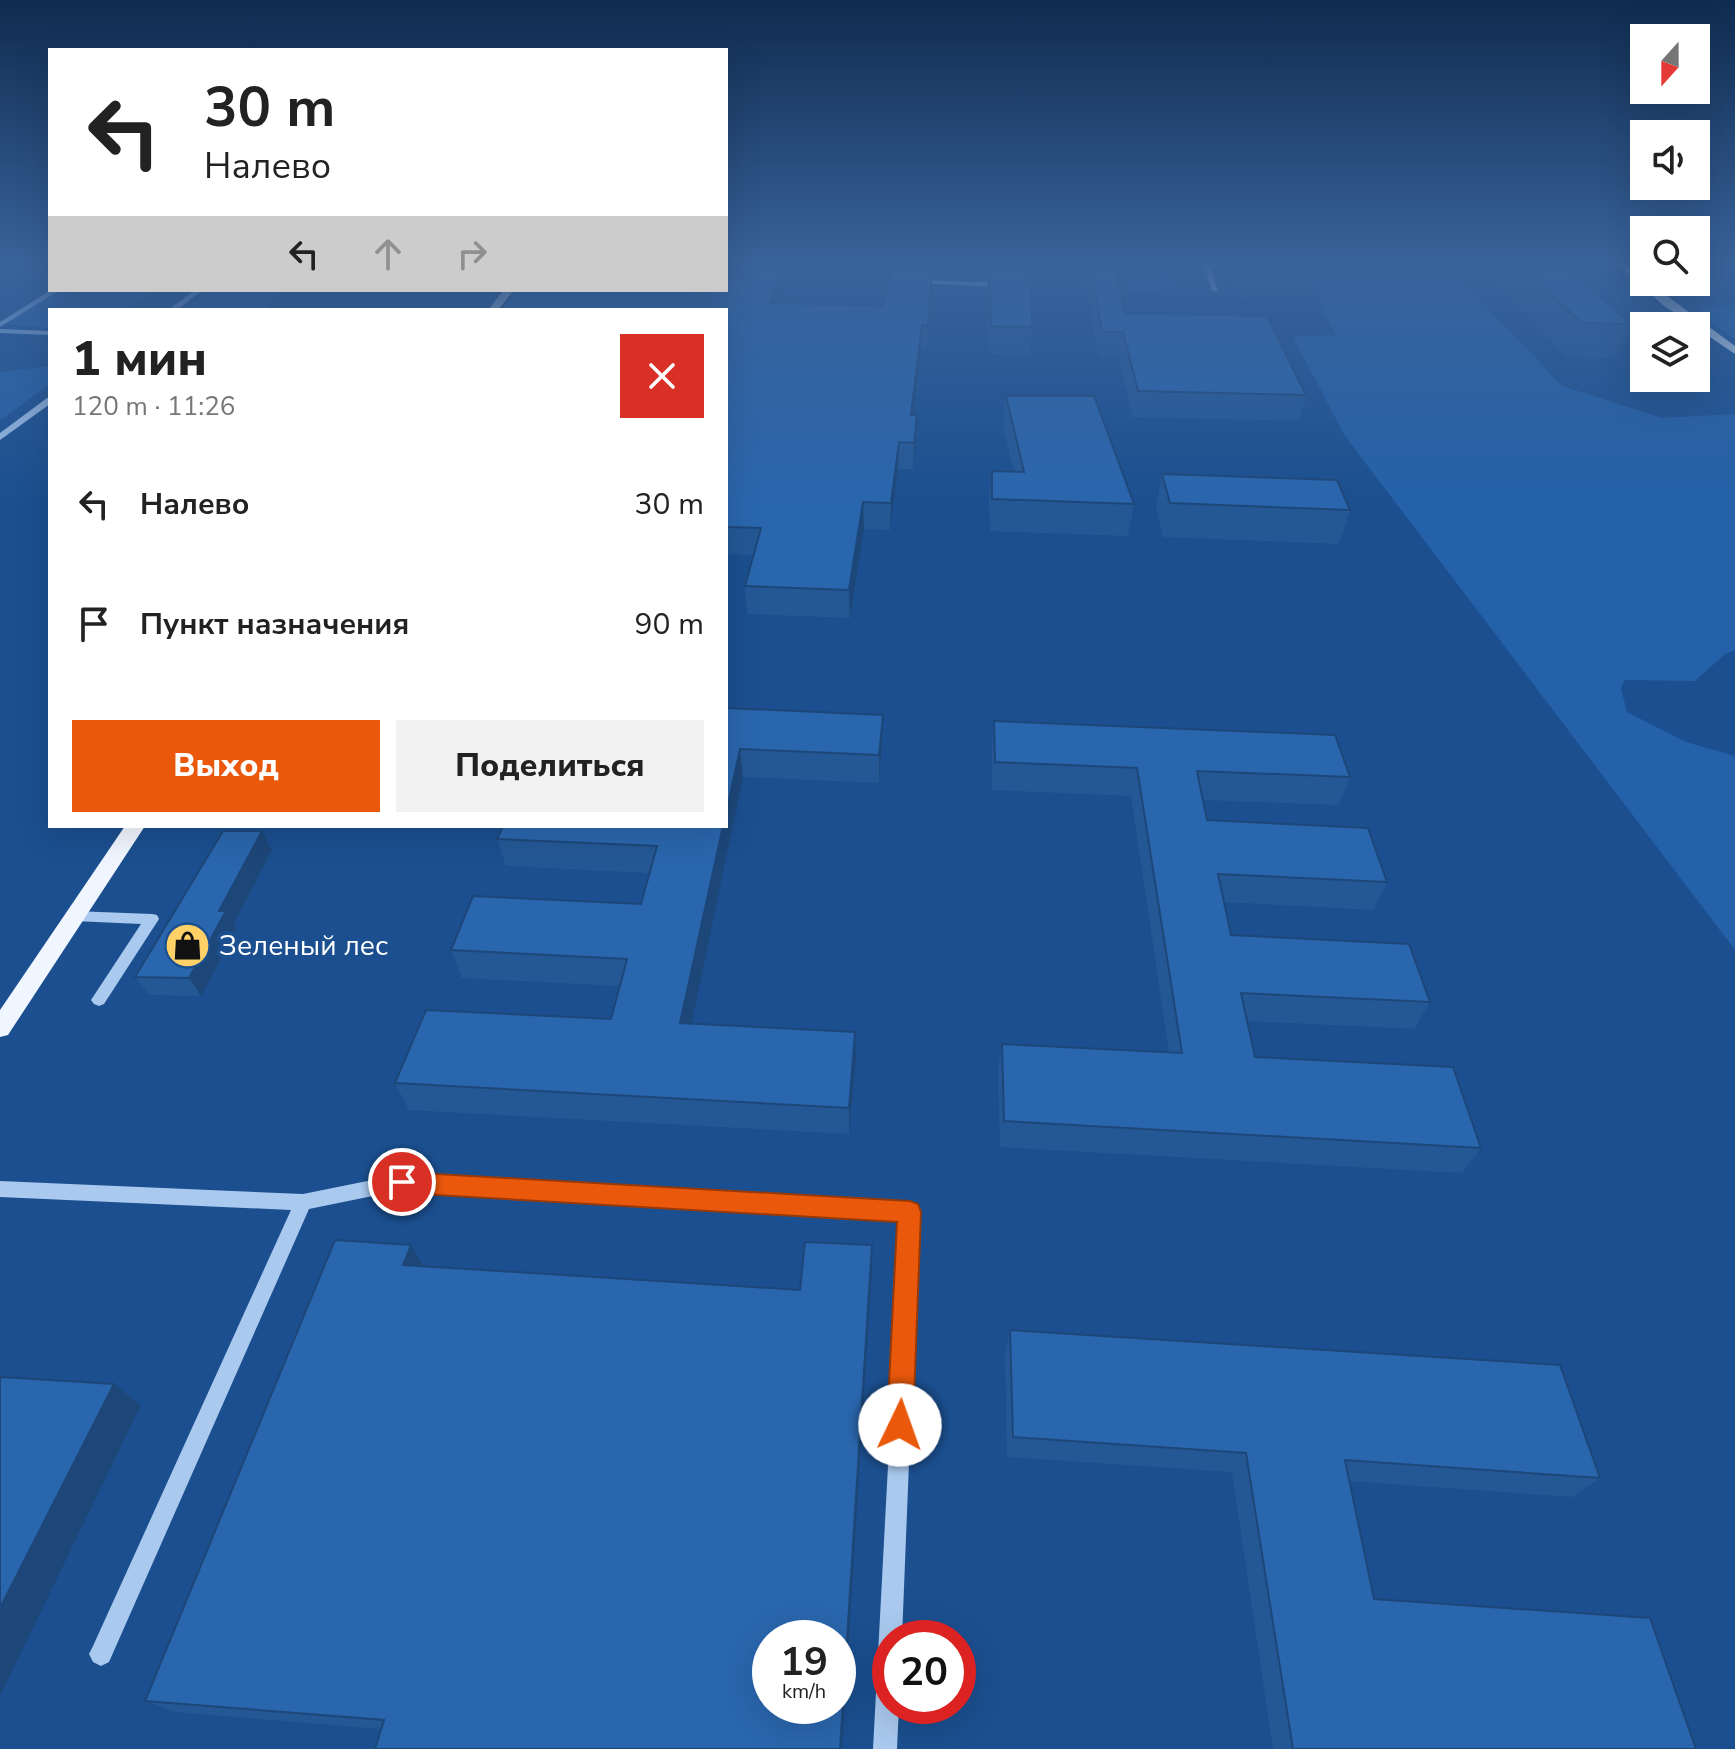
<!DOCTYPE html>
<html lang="ru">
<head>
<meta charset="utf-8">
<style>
  body { margin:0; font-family:"Nunito Sans",sans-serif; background:#f2f2f2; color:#222; height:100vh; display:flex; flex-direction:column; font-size:30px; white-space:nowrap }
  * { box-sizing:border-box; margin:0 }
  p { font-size:26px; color:#767676 }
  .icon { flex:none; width:44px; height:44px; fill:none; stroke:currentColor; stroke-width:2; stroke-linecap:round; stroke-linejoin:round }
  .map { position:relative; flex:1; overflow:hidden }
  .panel { position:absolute; left:48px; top:308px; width:680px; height:520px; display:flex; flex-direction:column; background:#fff; border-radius:0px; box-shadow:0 8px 32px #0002 }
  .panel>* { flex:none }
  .banner { position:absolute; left:48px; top:48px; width:680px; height:244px; border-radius:0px; box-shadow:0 8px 32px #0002; background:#fff; color:#222; overflow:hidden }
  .needle { width:52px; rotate:201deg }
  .tools { position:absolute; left:1630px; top:24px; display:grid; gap:16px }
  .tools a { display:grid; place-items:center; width:80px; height:80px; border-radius:0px; background:#fff; box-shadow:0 8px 32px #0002; font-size:40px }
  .speed { position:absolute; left:752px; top:1620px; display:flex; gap:16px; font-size:40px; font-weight:700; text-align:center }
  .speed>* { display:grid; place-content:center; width:104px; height:104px; border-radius:50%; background:#fff; box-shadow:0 8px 32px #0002; line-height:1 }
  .speed small { font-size:20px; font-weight:400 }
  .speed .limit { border:12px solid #d22; background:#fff; color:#111 }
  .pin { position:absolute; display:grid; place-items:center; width:68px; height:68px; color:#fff; margin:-34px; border:4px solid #fff; border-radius:50%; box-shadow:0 2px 8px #0007 }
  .me { position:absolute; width:88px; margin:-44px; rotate:3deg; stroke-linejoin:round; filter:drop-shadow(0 0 6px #0008) }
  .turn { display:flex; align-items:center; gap:28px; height:168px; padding:0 24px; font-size:36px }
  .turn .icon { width:104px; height:104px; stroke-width:2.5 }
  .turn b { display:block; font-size:56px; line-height:68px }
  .lanes { display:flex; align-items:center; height:76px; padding:0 24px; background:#0003; justify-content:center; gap:40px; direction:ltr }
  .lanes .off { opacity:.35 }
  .round { display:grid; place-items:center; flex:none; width:84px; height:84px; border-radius:0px; background:#f2f2f2 }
  .summary { display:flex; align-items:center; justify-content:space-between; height:136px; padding:0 24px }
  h1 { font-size:48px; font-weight:800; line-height:60px }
  .button { display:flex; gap:16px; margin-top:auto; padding:16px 24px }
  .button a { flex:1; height:92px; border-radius:0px; background:#ea580c; color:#fff; font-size:32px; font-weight:800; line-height:92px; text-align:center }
  .button a+a { background:#f2f2f2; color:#222 }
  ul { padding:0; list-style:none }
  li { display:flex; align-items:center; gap:24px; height:120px; padding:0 24px }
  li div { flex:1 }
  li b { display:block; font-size:30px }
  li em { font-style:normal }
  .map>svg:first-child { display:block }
  .green { fill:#2461a8 }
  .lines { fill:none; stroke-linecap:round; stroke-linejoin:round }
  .minor { fill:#a9c9ee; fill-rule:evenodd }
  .major { fill:#f0f6ff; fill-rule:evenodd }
  .wall { fill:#245895 }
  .shaded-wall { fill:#1d4779 }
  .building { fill:#2a66ad; stroke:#1d4779; stroke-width:2; fill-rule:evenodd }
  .route { fill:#ea580c; stroke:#983908; stroke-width:2 }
  .labels { text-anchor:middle; stroke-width:8; stroke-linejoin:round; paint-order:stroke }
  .poi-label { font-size:28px; fill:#fff; stroke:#1b4f8f; text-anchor:start }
</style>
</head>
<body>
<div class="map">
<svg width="1735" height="1749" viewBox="0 0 1735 1749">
  <rect width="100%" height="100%" fill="#1b4f8f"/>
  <g class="green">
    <path d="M 1292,261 L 1443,261 L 1562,386 L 1662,418 L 1735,414 L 1735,650 L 1725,654 L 1695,681 L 1625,680 L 1621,688 L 1627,712 L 1686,742 L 1735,756 L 1735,950 L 1345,436 L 1293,337 L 1336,335 L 1319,300 Z"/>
    <path d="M 1123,263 L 1164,264 L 1174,292 L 1167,294 L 1130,292 Z"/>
    <path d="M 108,290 L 155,290 L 125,310 L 50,310 L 50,328 L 4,324 L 54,294 Z"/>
    <path d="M 210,290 L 286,290 L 269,302 L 266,310 L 183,310 Z"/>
    <path d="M 1735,305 L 1735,339 L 1712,323 L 1699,306 Z"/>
    <path d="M 50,366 L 50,384 L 0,420 L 0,372 Z"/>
  </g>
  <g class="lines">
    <g class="minor">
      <path d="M 914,261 L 920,261 L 918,280 L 1004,283 L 1007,285 L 1004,287 L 912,283 Z"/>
      <path d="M 1203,261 L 1209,261 L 1218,292 L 1212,291 Z"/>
      <path d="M 51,290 L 60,290 L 0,327 L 0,322 Z"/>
      <path d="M 195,290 L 203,290 L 177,310 L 168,310 Z"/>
      <path d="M 0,329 L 50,331 L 50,335 L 0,333 Z"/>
      <path d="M 47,398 L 50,398 L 50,404 L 0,440 L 0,433 Z"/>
      <path d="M 74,911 L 152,914 L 157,915 L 159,919 L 104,1004 L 99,1006 L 94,1004 L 91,1000 L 141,924 L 74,921 L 69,920 L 67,916 L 69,912 Z"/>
      <path d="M 402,1174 L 910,1204 L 916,1206 L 919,1212 L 902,1638 L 890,1638 L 890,1706 L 899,1706 L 897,1749 L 873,1749 L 901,1220 L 402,1190 L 309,1209 L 109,1662 L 101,1666 L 93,1662 L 89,1654 L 93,1646 L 291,1210 L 0,1197 L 0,1181 L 303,1194 Z"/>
    </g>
    <g class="major">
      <path d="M 1614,261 L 1623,261 L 1644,278 L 1644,282 L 1648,282 L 1735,346 L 1735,354 L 1663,305 Z"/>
      <path d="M 504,290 L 514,290 L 498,310 L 488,310 Z"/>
      <path d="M 125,826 L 145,826 L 8,1035 L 0,1037 L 0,1010 Z"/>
    </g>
  </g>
  <g class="wall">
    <path d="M 1031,261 L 1118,261 L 1118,265 L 1115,265 L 1125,313 L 1306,395 L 1299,421 L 1133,417 L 1119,357 L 1098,356 L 1086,281 L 1032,279 Z"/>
    <path d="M 1231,261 L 1303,261 L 1316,276 L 1311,297 L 1238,298 Z"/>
    <path d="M 1473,261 L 1608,261 L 1600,278 L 1579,278 L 1631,324 L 1615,358 L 1568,357 Z"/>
    <path d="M 989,264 L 1032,327 L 1030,355 L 989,354 L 987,291 Z"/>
    <path d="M 932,267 L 927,349 L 921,349 L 913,415 L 917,415 L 916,440 L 913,469 L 898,469 L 890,530 L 864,529 L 850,618 L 747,614 L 745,586 L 753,555 L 726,554 L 726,310 L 785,285 L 779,304 L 883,306 Z"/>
    <path d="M 1006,396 L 1134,504 L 1128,536 L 990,531 L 989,502 L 992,471 L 1014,471 L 1003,426 Z"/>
    <path d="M 1162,474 L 1350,510 L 1339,544 L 1163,537 L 1156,507 Z"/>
    <path d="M 726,708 L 883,715 L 882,742 L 879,783 L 743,777 L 691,1023 L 856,1059 L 849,1134 L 409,1110 L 395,1083 L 611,1019 L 620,986 L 462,978 L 451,950 L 641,904 L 649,873 L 506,866 L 497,839 L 726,826 Z"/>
    <path d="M 994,721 L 1350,777 L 1339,805 L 1203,800 L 1207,820 L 1387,882 L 1374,910 L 1224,902 L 1231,935 L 1430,1002 L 1414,1029 L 1247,1021 L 1255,1057 L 1481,1148 L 1462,1173 L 1000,1147 L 998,1070 L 1002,1044 L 1169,1052 L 1131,796 L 992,790 L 992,749 Z"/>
    <path d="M 262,831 L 272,850 L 234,924 L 237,930 L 201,996 L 149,995 L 135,977 Z"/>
    <path d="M 411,1245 L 425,1266 L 800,1290 L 872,1269 L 381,1729 L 176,1712 L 145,1701 Z"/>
    <path d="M 1010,1330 L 1600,1478 L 1572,1497 L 1349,1481 L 1374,1599 L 1696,1749 L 1273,1749 L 1232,1472 L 1007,1457 L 1005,1352 Z"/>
  </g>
  <g class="shaded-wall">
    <path d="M 784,263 L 785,285 L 772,327 L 770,303 Z"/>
    <path d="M 932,267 L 932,289 L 927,349 L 928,325 Z"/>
    <path d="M 922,325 L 921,349 L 910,440 L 911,415 Z"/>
    <path d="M 917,415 L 916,440 L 913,469 L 914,443 Z"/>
    <path d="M 899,442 L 898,469 L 890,530 L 891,503 Z"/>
    <path d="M 863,502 L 864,529 L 850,618 L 849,590 Z"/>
    <path d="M 883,715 L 882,742 L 879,783 L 879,755 Z"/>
    <path d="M 740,749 L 743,777 L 686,1050 L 680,1023 L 723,826 L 726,826 L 726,814 Z"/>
    <path d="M 262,831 L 272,850 L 234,924 L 237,930 L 201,996 L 189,978 L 219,911 Z"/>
    <path d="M 855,1032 L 856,1059 L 849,1134 L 849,1108 Z"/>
    <path d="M 411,1245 L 426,1269 L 403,1265 Z"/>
    <path d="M 872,1245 L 872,1269 L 842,1749 L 840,1749 Z"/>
    <path d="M 114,1384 L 141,1405 L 0,1696 L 0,1608 Z"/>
  </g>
  <g class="building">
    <path d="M 726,261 L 784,263 L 770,303 L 883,306 L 892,265 L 932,267 L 928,325 L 922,325 L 911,415 L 917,415 L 914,443 L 899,442 L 891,503 L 863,502 L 849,590 L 745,586 L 761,528 L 726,527 L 726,310 L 500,310 L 516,290 L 726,290 Z"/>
    <path d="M 1090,261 L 1114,261 L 1125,313 L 1267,316 L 1306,395 L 1138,391 L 1123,332 L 1102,332 Z"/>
    <path d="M 1239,261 L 1303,261 L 1316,276 L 1243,276 Z"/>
    <path d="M 1516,261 L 1559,261 L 1631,324 L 1582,323 Z"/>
    <path d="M 989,264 L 1031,266 L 1032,327 L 991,326 Z"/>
    <path d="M 1006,396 L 1094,396 L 1134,504 L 992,499 L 992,471 L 1024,472 Z"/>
    <path d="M 1162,474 L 1337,480 L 1350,510 L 1170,503 Z"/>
    <path d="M 726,708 L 883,715 L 879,755 L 740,749 L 726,814 Z"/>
    <path d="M 994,721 L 1335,735 L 1350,777 L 1197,771 L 1207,820 L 1368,828 L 1387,882 L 1218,874 L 1231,935 L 1409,944 L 1430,1002 L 1241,993 L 1255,1057 L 1453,1067 L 1481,1148 L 1004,1121 L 1002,1044 L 1182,1053 L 1137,768 L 995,762 Z"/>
    <path d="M 503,826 L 723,826 L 680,1023 L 855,1032 L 849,1108 L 395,1083 L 426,1010 L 611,1019 L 627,959 L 451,950 L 473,896 L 641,904 L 657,846 L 497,839 Z"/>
    <path d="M 223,831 L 262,831 L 219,911 L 226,911 L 189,978 L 135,977 Z"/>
    <path d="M 335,1240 L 411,1245 L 403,1265 L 800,1290 L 805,1242 L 872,1245 L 840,1749 L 375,1749 L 384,1720 L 145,1701 ZM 770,1638 L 838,1638 L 838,1706 L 770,1706 Z"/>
    <path d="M 1010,1330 L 1560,1365 L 1600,1478 L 1345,1460 L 1374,1599 L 1650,1618 L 1696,1749 L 1293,1749 L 1246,1453 L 1013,1437 Z"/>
    <path d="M 0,1377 L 114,1384 L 0,1608 Z"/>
  </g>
  <linearGradient id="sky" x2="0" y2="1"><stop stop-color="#0f2b4f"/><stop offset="0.52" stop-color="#39639b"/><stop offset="1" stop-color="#39639b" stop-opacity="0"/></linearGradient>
  <rect width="1735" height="505" fill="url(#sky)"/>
  <path class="route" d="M 402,1172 L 910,1201 L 918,1204 L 921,1212 L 913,1425 L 909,1434 L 900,1438 L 891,1434 L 887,1425 L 897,1222 L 402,1193 L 394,1190 L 391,1182 L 394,1175 Z"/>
  <defs>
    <symbol id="shop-disc" viewBox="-11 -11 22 22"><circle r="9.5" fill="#ffd166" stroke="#1b4f8f"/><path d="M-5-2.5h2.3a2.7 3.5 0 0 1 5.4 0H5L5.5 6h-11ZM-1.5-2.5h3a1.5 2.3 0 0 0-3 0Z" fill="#111"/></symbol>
  </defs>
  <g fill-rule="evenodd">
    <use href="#shop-disc" x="162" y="920" width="51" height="51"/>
  </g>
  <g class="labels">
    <g class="poi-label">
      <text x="219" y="955">Зеленый лес</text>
    </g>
  </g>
</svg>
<div class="tools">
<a><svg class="needle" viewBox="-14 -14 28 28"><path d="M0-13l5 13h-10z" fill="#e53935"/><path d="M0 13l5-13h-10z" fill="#767676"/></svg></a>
<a><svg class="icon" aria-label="sound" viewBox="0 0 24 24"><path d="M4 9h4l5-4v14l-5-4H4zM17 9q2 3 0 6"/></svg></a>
<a><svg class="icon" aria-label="search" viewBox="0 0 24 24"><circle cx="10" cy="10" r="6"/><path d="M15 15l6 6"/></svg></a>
<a><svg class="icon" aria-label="layers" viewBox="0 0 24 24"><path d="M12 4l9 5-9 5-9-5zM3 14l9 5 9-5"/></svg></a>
</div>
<div class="speed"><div>19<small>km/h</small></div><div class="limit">20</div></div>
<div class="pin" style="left:402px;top:1182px;background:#d93025"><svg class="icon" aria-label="arrive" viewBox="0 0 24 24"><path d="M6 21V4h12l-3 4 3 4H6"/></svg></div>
<svg class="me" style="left:900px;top:1425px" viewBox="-20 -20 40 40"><circle r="19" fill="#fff"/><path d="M0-13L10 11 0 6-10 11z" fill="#ea580c"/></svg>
<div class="banner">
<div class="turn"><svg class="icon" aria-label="left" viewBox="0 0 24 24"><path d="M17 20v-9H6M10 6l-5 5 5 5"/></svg><div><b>30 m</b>Налево</div></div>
<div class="lanes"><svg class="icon" aria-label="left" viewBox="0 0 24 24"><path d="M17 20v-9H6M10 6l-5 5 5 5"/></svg><svg class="icon off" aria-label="ahead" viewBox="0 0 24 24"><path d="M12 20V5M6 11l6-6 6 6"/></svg><svg class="icon off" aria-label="right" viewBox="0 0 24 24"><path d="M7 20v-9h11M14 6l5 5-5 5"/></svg></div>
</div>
<section class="panel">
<div class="summary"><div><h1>1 мин</h1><p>120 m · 11:26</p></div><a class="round" style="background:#d93025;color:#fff"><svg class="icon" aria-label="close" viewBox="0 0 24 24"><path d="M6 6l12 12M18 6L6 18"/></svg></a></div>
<ul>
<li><svg class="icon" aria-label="left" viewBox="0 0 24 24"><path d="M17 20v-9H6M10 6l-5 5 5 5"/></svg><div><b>Налево</b></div><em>30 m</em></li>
<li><svg class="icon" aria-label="arrive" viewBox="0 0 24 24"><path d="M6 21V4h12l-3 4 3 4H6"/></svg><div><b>Пункт назначения</b></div><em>90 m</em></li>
</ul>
<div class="button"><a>Выход</a><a>Поделиться</a></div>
</section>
</div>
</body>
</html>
